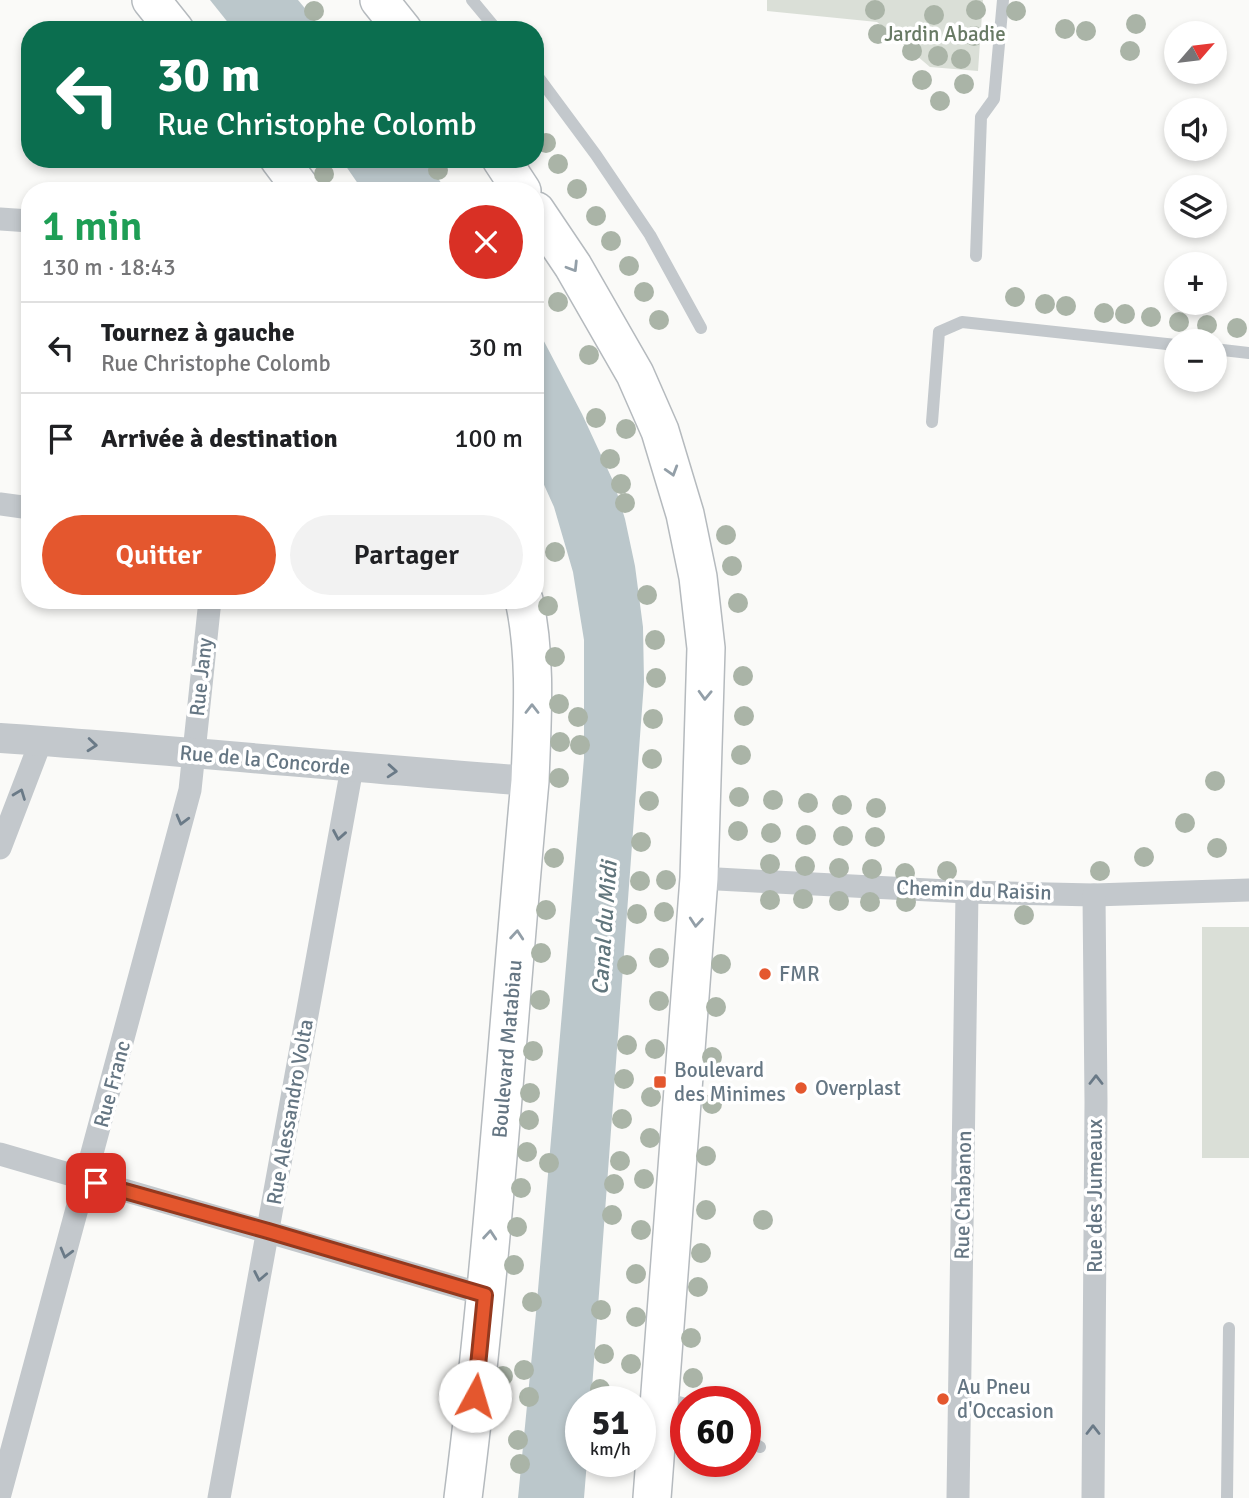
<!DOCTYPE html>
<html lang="fr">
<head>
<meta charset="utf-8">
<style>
  body { margin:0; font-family:Signika,sans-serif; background:#f2f2f2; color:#202124; height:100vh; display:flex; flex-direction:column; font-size:26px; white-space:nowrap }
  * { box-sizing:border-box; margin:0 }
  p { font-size:23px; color:#757577 }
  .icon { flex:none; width:38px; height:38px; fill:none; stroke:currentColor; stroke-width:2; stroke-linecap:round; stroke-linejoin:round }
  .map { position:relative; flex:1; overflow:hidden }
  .side { position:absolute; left:21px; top:182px; width:523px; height:427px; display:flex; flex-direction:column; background:#fff; border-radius:28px; box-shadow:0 4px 10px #0003 }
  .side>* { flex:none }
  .guide { position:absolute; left:21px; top:21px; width:523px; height:147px; border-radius:28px; box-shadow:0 4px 10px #0003; background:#0b6e4f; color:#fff; overflow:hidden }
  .needle { width:46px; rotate:62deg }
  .fabs { position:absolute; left:1164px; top:21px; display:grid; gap:14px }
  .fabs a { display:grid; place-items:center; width:63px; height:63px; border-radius:50%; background:#fff; box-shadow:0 4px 10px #0003; font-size:35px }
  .speed { position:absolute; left:565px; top:1386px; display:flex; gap:14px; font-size:35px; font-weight:700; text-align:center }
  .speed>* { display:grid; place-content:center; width:91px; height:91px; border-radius:50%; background:#fff; box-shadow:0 4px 10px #0003; line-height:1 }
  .speed small { font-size:18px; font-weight:400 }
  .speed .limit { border:10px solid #d22; background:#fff; color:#111 }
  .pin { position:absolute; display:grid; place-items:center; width:60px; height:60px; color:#fff; margin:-30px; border-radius:14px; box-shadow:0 4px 10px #0006 }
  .me { position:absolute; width:77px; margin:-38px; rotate:6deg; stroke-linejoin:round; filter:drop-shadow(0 0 5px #0008) }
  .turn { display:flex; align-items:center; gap:24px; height:147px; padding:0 21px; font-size:32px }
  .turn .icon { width:91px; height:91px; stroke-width:2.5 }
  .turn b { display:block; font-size:49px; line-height:60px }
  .round { display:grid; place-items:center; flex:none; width:74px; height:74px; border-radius:37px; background:#f2f2f2 }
  .head { display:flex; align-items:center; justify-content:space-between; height:119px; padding:0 21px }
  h1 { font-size:42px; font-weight:600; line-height:52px; color:#1e9e55 }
  .action { display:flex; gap:14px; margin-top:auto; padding:14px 21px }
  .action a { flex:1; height:80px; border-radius:42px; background:#e4572e; color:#fff; font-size:28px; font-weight:600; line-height:80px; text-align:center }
  .action a+a { background:#f2f2f2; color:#202124 }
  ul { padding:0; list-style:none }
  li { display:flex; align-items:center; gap:21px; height:91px; padding:0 21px; border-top:2px solid #e0e0e0 }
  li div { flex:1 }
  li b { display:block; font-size:26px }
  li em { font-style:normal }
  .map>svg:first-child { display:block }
  .green { fill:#dadfd7 }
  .water { fill:#bbc7cb }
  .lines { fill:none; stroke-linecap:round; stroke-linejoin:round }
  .primary-casing { stroke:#b5babe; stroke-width:40 }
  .service { stroke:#c3c8cc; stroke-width:12 }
  .minor { stroke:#c3c8cc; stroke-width:23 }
  .tertiary { stroke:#c3c8cc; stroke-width:30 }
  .primary { stroke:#fff; stroke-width:37 }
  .tree { fill:#aab4a7 }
  .oneway { stroke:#939fa8 }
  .oneway2 { stroke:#6a7a87 }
  .route-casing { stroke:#94391e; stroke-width:18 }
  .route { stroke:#e4572e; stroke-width:12 }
  .poi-dot { fill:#e4572e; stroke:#fff; stroke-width:2.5 }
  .labels { text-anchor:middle; stroke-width:7; stroke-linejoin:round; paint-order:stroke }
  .park-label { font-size:21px; fill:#687a64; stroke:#fff }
  .street-label { font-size:21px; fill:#657683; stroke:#fff }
  .poi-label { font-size:21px; fill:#657683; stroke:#fff; text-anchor:start }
  .water-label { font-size:23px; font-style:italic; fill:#60757c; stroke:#fff }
</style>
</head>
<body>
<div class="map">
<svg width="1249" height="1498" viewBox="0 0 1249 1498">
  <rect width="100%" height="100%" fill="#fafaf8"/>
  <g class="green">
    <path d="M 767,0 L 983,0 L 978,71 L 930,67 L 877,22 L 767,11 Z"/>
    <rect x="1202" y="927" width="47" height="231"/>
  </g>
  <g class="water">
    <path d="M 210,0 L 298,0 L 323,30 L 234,30 Z"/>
    <path d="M 341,159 L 424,159 L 447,191 L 363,191 Z"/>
    <path d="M 536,326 L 582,414 L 614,483 L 625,519 L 635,566 L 643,627 L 644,682 L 591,1402 L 581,1402 L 581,1461 L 587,1461 L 584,1498 L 518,1498 L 536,1313 L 584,758 L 584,640 L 573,572 L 554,507 L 536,467 Z"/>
  </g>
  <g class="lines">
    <defs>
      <g id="primary">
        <path d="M 151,0 L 175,30"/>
        <path d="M 379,0 L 403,30"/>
        <path d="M 279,159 L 303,191"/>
        <path d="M 501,159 L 522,191"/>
        <path d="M 536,211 L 573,266 L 635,374 L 660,431 L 685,514 L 698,577 L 706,648 L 699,878 L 652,1498"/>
        <path d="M 463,1498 C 493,1260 508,1020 530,781 C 532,723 537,657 524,600"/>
      </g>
    </defs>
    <use href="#primary" class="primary-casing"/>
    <g class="service">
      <path d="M 472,0 L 497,30"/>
      <path d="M 536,74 L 596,155 L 650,235 L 701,328"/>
      <path d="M 976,256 L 981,117 L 994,99 L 1003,0"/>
      <path d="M 1214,349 L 1249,353"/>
      <path d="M 932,422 L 939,332 L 962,322 L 1176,345"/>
      <path d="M 664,1398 L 686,1404"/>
      <path d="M 746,1439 L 760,1447"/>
      <path d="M 1227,1498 L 1229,1328"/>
    </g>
    <g class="minor">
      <path d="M 0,219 L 30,221"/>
      <path d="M 0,504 L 30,508"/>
      <path d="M 0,848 L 41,741"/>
      <path d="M 699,878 L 967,892 L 1094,895 L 1249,890"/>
      <path d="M 0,1154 L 485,1295"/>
      <path d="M 0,1494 L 190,790 L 210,600"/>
      <path d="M 219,1498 L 352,768"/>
      <path d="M 958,1498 L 967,892"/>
      <path d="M 1093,1498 L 1096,1102 L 1094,895"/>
    </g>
    <path class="tertiary" d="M 0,738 C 177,750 353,768 530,781"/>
    <use href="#primary" class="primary"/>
  </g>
  <g class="tree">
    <circle cx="875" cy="10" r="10"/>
    <circle cx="976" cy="10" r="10"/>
    <circle cx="314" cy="11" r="10"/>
    <circle cx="1016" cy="11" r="10"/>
    <circle cx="934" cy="15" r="10"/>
    <circle cx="1136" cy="24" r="10"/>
    <circle cx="1065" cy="29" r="10"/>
    <circle cx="1086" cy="31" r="10"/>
    <circle cx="878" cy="34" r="10"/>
    <circle cx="974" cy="36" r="10"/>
    <circle cx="912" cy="51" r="10"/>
    <circle cx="1130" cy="51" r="10"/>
    <circle cx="938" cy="56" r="10"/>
    <circle cx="961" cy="59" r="10"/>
    <circle cx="922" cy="80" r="10"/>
    <circle cx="964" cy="84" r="10"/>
    <circle cx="940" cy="101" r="10"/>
    <circle cx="546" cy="143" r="10"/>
    <circle cx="558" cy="164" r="10"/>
    <circle cx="438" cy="170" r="10"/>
    <circle cx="324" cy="174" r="10"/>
    <circle cx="577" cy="189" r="10"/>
    <circle cx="596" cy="216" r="10"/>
    <circle cx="611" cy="241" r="10"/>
    <circle cx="629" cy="266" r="10"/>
    <circle cx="644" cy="292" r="10"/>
    <circle cx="1015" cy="297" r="10"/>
    <circle cx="558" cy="302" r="10"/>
    <circle cx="1045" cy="304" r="10"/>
    <circle cx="1066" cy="306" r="10"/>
    <circle cx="1104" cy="313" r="10"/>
    <circle cx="1125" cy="314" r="10"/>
    <circle cx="1151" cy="317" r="10"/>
    <circle cx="659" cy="320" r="10"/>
    <circle cx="1179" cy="322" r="10"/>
    <circle cx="1207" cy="325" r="10"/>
    <circle cx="1237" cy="328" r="10"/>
    <circle cx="589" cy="355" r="10"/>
    <circle cx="596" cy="418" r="10"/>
    <circle cx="626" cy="429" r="10"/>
    <circle cx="610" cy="459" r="10"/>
    <circle cx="621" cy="484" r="10"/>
    <circle cx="625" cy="503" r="10"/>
    <circle cx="726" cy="535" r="10"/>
    <circle cx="555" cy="552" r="10"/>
    <circle cx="732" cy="566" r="10"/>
    <circle cx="647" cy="595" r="10"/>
    <circle cx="738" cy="603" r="10"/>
    <circle cx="548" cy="606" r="10"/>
    <circle cx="655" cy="640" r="10"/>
    <circle cx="555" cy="657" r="10"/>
    <circle cx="743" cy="676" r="10"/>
    <circle cx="656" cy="678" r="10"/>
    <circle cx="559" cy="704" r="10"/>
    <circle cx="744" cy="716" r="10"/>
    <circle cx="578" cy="717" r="10"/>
    <circle cx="653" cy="719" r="10"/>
    <circle cx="560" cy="742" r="10"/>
    <circle cx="580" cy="745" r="10"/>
    <circle cx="741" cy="755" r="10"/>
    <circle cx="652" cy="759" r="10"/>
    <circle cx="559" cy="778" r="10"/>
    <circle cx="1215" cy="781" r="10"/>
    <circle cx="739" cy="797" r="10"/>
    <circle cx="773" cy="800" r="10"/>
    <circle cx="649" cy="801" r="10"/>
    <circle cx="808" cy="803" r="10"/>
    <circle cx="842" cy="805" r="10"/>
    <circle cx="876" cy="808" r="10"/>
    <circle cx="1185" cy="823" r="10"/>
    <circle cx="738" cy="831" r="10"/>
    <circle cx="771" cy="833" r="10"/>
    <circle cx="806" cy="835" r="10"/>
    <circle cx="843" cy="836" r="10"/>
    <circle cx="875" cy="837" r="10"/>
    <circle cx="641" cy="842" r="10"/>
    <circle cx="1217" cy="848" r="10"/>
    <circle cx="1144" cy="857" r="10"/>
    <circle cx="554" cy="858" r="10"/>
    <circle cx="770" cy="864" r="10"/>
    <circle cx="805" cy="866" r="10"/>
    <circle cx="839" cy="868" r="10"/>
    <circle cx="872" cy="869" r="10"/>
    <circle cx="947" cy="871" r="10"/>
    <circle cx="1100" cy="871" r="10"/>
    <circle cx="905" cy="873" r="10"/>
    <circle cx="666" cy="880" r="10"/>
    <circle cx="640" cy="881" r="10"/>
    <circle cx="803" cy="899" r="10"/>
    <circle cx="770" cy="900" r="10"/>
    <circle cx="839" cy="901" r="10"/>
    <circle cx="870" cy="902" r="10"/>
    <circle cx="906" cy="902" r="10"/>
    <circle cx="546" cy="910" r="10"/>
    <circle cx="664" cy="912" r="10"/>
    <circle cx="637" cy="914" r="10"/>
    <circle cx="1024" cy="915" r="10"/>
    <circle cx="541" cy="953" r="10"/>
    <circle cx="659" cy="958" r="10"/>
    <circle cx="721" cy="964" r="10"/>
    <circle cx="627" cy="965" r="10"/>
    <circle cx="540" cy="1000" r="10"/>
    <circle cx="659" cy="1001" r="10"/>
    <circle cx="716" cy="1007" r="10"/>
    <circle cx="627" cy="1045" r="10"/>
    <circle cx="655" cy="1049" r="10"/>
    <circle cx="533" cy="1051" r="10"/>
    <circle cx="712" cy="1057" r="10"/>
    <circle cx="624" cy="1079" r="10"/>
    <circle cx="530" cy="1093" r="10"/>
    <circle cx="651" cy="1097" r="10"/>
    <circle cx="712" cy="1104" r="10"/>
    <circle cx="622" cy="1119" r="10"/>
    <circle cx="529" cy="1120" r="10"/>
    <circle cx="650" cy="1138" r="10"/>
    <circle cx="527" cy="1152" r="10"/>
    <circle cx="706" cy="1156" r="10"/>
    <circle cx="620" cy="1161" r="10"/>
    <circle cx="549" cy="1163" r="10"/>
    <circle cx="644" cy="1179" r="10"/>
    <circle cx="614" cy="1184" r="10"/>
    <circle cx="521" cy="1188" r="10"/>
    <circle cx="706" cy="1210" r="10"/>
    <circle cx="612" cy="1215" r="10"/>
    <circle cx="763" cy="1220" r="10"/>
    <circle cx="517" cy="1227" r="10"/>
    <circle cx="641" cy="1230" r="10"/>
    <circle cx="701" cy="1253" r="10"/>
    <circle cx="514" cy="1265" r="10"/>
    <circle cx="636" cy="1274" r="10"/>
    <circle cx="698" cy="1287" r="10"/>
    <circle cx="532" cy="1302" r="10"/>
    <circle cx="601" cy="1310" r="10"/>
    <circle cx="636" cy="1317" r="10"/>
    <circle cx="691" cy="1338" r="10"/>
    <circle cx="604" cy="1354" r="10"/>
    <circle cx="631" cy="1364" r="10"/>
    <circle cx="524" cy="1370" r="10"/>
    <circle cx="503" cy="1376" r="10"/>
    <circle cx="693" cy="1378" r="10"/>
    <circle cx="600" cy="1389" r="10"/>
    <circle cx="529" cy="1397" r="10"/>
    <circle cx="518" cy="1440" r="10"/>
    <circle cx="520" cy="1464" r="10"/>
  </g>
  <defs><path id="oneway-chevron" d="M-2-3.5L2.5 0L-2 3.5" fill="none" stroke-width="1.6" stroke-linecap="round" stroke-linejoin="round" transform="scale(1.75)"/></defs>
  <g class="oneway">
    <use href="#oneway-chevron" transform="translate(573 267) rotate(58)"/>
    <use href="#oneway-chevron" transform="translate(672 471) rotate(73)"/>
    <use href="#oneway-chevron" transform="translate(705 695) rotate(92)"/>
    <use href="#oneway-chevron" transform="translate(532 709) rotate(-90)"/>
    <use href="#oneway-chevron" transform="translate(696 922) rotate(95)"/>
    <use href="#oneway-chevron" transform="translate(517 935) rotate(-85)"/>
    <use href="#oneway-chevron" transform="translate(490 1235) rotate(-85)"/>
  </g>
  <g class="oneway2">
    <use href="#oneway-chevron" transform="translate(92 745) rotate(5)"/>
    <use href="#oneway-chevron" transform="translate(392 771) rotate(4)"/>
    <use href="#oneway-chevron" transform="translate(20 794) rotate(-69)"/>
    <use href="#oneway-chevron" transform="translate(182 820) rotate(105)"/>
    <use href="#oneway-chevron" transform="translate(339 835) rotate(100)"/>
    <use href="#oneway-chevron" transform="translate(1096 1080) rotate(-90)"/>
    <use href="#oneway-chevron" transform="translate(66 1253) rotate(105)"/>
    <use href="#oneway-chevron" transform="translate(260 1276) rotate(101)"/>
    <use href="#oneway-chevron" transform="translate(1093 1430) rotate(-90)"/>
  </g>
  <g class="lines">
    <defs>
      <path id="route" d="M 96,1183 L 268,1231 L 485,1295 L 475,1396"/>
    </defs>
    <use href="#route" class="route-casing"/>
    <use href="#route" class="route"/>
  </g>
  <g class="poi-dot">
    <circle cx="765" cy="974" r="7"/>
    <rect x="653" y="1075" width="14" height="14" rx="3.5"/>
    <circle cx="801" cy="1088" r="7"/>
    <circle cx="943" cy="1399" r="7"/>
  </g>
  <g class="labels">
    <g class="park-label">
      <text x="945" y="41">Jardin Abadie</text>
    </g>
    <g class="street-label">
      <text transform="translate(201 677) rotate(-84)" y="7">Rue Jany</text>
      <text transform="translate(265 760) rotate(5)" y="7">Rue de la Concorde</text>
      <text transform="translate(974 890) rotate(2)" y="7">Chemin du Raisin</text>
      <text transform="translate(507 1049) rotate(-85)" y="7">Boulevard Matabiau</text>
      <text transform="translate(112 1084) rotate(-75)" y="7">Rue Franc</text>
      <text transform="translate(290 1112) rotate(-80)" y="7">Rue Alessandro Volta</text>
      <text transform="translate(963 1195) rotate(-89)" y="7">Rue Chabanon</text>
      <text transform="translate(1095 1196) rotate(-90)" y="7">Rue des Jumeaux</text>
    </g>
    <g class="poi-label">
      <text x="779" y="981">FMR</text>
      <text x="674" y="1077">Boulevard<tspan x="674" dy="24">des Minimes</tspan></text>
      <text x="815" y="1095">Overplast</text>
      <text x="957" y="1394">Au Pneu<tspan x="957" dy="24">d'Occasion</tspan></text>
    </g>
    <g class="water-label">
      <text transform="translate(604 928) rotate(-86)" y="8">Canal du Midi</text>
    </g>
  </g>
</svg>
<div class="fabs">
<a><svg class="needle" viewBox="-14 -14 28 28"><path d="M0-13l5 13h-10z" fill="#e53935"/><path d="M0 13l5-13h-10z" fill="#757577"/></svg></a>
<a><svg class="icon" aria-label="sound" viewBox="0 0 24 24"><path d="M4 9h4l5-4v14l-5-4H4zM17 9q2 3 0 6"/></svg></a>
<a><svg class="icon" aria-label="layers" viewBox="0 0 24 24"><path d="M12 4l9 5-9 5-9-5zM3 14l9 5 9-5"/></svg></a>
<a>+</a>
<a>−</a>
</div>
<div class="speed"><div>51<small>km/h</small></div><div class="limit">60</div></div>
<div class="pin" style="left:96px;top:1183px;background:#d93025"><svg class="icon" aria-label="arrive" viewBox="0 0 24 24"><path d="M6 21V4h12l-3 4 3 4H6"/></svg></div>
<svg class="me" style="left:475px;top:1396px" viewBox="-20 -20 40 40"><circle r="19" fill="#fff"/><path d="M0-13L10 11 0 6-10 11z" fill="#e4572e"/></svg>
<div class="guide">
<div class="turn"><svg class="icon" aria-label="left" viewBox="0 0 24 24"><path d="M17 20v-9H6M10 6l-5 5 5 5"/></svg><div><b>30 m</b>Rue Christophe Colomb</div></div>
</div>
<section class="side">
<div class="head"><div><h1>1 min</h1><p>130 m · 18:43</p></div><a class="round" style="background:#d93025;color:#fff"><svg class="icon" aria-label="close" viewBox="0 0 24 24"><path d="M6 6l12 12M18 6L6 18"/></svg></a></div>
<ul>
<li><svg class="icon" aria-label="left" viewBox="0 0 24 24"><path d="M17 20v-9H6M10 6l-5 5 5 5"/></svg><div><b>Tournez à gauche</b><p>Rue Christophe Colomb</p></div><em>30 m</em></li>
<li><svg class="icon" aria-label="arrive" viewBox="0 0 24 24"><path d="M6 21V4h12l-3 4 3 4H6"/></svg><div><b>Arrivée à destination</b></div><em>100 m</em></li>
</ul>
<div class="action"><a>Quitter</a><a>Partager</a></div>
</section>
</div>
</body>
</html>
